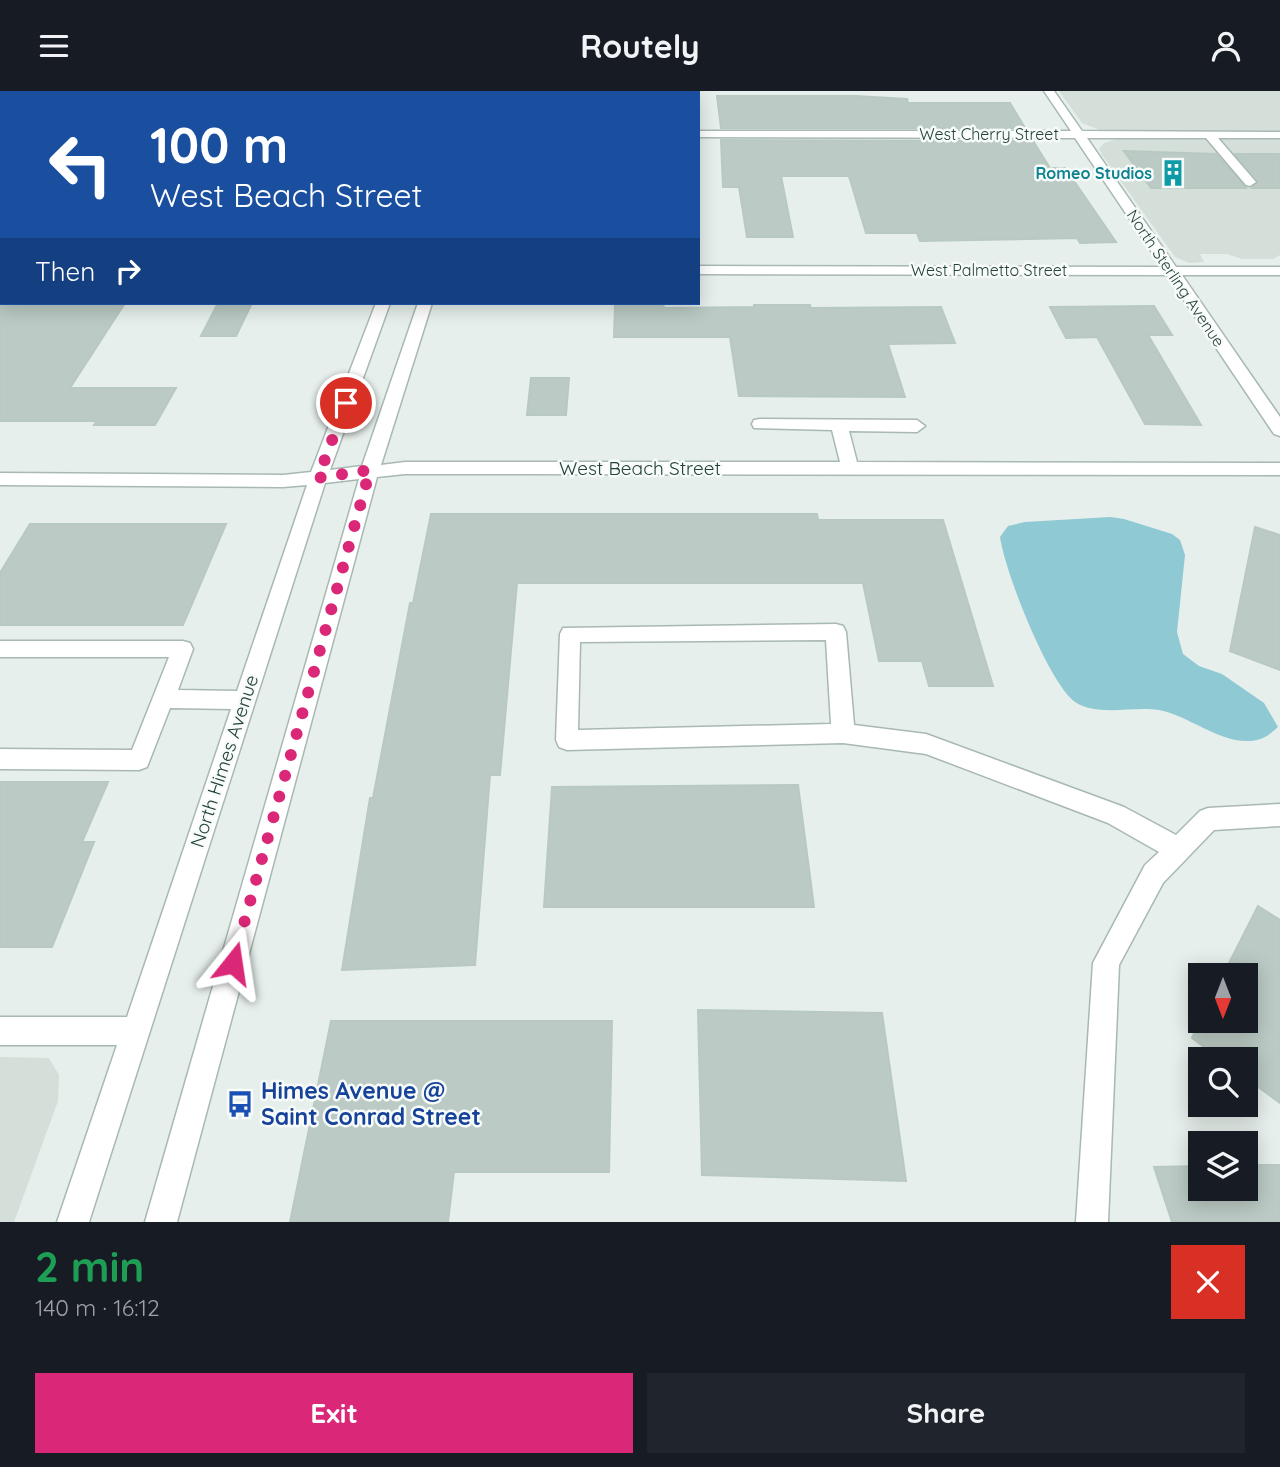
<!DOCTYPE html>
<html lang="en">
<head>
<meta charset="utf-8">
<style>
  body { margin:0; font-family:Quicksand,sans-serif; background:#20242c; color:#f1f3f6; height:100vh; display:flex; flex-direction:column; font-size:26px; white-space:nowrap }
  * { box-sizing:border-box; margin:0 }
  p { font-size:23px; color:#9ea1a6 }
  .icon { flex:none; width:38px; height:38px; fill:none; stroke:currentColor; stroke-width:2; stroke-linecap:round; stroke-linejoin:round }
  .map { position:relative; height:1131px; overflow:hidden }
  .side { display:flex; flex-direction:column; background:#171b24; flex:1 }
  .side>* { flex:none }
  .top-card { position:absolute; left:0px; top:0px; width:700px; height:214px; box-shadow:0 4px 18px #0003; background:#1a4fa0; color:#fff; overflow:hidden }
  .needle { width:46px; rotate:180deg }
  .controls { position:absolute; left:1188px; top:872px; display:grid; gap:14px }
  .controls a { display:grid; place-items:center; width:70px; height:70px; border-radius:0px; background:#171b24; box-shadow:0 4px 18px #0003; font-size:35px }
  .pin { position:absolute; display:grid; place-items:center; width:60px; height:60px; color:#fff; margin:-30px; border:4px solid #fff; border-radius:50%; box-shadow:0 2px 7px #0007 }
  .me { position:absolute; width:77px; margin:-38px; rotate:15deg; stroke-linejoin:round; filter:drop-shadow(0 0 5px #0008) }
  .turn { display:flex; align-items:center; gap:24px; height:147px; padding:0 35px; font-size:32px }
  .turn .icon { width:91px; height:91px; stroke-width:2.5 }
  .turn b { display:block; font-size:49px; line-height:60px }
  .then { display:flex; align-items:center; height:66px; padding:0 35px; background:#0003; gap:14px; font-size:26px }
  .round { display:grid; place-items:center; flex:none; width:74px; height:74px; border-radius:0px; background:#20242c }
  .summary { display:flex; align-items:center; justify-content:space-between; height:119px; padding:0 35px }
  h1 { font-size:42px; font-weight:700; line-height:52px; color:#1e9e55 }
  .action { display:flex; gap:14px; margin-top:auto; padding:14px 35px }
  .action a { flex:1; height:80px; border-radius:0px; background:#db2777; color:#fff; font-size:28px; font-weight:700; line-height:80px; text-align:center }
  .action a+a { background:#20242c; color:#f1f3f6 }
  header { display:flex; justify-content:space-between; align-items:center; height:91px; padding:0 35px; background:#171b24; font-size:32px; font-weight:700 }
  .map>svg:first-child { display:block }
  .built { fill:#d4dfda }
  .water { fill:#8ec9d4 }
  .building { fill:#bbcac4; stroke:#b8c9c2; stroke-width:2 }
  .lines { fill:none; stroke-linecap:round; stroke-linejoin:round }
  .minor-casing { stroke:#a8b8b2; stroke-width:3 }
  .minor { fill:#fff; fill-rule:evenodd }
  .route { stroke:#db2777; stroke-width:12; stroke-dasharray:0 21.6 }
  .labels { text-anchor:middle; stroke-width:5; stroke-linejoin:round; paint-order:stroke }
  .far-street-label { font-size:16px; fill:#24423a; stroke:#f7fbf9 }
  .far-culture-label { font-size:16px; font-weight:bold; fill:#0d838f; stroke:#f7fbf9; text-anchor:end }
  .street-label { font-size:19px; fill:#24423a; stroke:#f7fbf9 }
  .near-transit-label { font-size:23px; font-weight:bold; fill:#164399; stroke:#f7fbf9; text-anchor:start }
</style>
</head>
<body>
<header><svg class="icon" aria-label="menu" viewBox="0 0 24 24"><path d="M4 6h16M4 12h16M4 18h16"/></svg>Routely<svg class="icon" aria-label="person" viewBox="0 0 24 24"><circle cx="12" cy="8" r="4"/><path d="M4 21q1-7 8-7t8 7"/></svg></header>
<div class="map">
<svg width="1280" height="1131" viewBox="0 0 1280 1131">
  <rect width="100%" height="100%" fill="#e6efeb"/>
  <g class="built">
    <path d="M 1059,0 L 1280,0 L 1280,40 L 1100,39 L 1082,32 Z"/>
    <path d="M 1116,48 L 1280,48 L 1280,164 L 1273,168 L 1242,168 L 1227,163 L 1200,163 L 1204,171 L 1189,172 L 1175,166 L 1102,64 L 1099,58 L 1104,52 Z"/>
    <path d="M 0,966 L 49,967 L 59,984 L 58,1010 L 14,1131 L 0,1131 Z"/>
  </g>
  <path class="water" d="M 1110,426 L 1124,428 L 1172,443 L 1180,449 L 1185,464 L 1177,541 L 1183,563 L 1199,575 L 1222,583 L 1264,612 L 1278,636 C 1269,644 1263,649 1250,650 C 1219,652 1190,625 1159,619 C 1133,615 1097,626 1075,611 C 1048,591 1005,481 1000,446 L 1008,435 L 1025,431 Z"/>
  <g class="building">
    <path d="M 717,5 L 856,5 L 907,8 L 908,12 L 1010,12 L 1025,37 L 721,37 Z"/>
    <path d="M 721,49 L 1033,50 L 1050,77 L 1065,77 L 1116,151 L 1080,152 L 1077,147 L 920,150 L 917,142 L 866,142 L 849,85 L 781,85 L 793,146 L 747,146 L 739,96 L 723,96 Z"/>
    <path d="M 1124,60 L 1216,63 L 1246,97 L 1151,97 Z"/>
    <path d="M 1235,63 L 1280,63 L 1280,97 L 1252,97 L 1258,89 Z"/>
    <path d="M 0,212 L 125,212 L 70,297 L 176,297 L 155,334 L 94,334 L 97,330 L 0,330 Z"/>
    <path d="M 218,212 L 252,212 L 236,245 L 201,245 Z"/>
    <path d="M 615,213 L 663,213 L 664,217 L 754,216 L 754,214 L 810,214 L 811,217 L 941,216 L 955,252 L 888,253 L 905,306 L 739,305 L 730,246 L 614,246 Z"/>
    <path d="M 1154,215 L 1172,244 L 1148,244 L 1201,334 L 1145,333 L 1097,246 L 1066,247 L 1050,216 Z"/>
    <path d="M 531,287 L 569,287 L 566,324 L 527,324 Z"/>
    <path d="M 431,423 L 817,423 L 818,429 L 943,429 L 993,595 L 929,595 L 922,570 L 879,570 L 863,492 L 517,492 L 500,684 L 490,684 L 475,874 L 342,879 L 370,707 L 373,707 L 410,512 L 413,512 Z"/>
    <path d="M 30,433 L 226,433 L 183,534 L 0,534 L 0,482 Z"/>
    <path d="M 1255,436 L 1280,444 L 1280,579 L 1230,560 Z"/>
    <path d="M 0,691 L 108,691 L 82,751 L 94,751 L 52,856 L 0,856 Z"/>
    <path d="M 798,694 L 814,816 L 544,816 L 552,696 Z"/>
    <path d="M 1258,815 L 1280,829 L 1280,1012 L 1246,987 L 1246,968 L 1220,968 L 1192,947 L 1200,929 L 1246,929 L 1246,884 L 1223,884 Z"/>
    <path d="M 698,919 L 882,922 L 906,1090 L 702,1084 Z"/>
    <path d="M 331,930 L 612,930 L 609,1081 L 454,1081 L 448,1131 L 290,1131 Z"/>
    <path d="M 1246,1074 L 1280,1074 L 1280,1131 L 1172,1131 L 1154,1076 L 1200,1075 L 1200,1097 L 1246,1097 Z"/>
  </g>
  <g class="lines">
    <defs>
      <g id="minor">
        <path d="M 450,0 L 460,0 L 461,2 L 450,2 Z"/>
        <rect x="476" y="0" width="10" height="2"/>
        <path d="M 1044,0 L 1054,0 L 1082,40 L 1280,41 L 1280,47 L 1218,47 L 1256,91 L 1250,95 L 1246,94 L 1206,47 L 1087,47 L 1176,176 L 1280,176 L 1280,184 L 1182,184 L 1280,326 L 1280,345 L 1274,343 L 1167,184 L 698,183 L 698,175 L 1162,176 L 1075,47 L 698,46 L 698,40 L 1071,40 Z"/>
        <rect x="0" y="39" width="2" height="6"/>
        <rect x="0" y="175" width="2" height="8"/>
        <path d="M 376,212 L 390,212 L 330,379 L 362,375 L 418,212 L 432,212 L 381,374 L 405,371 L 840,371 L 832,339 L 754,337 L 752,333 L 754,329 L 760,328 L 917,329 L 925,335 L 917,341 L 849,340 L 857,371 L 1280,372 L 1280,384 L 405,383 L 377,386 L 177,1131 L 145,1131 L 359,388 L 325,392 L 89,1131 L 57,1131 L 117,954 L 0,954 L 0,926 L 127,926 L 231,618 L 170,617 L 147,676 L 139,679 L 0,678 L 0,658 L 132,659 L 169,566 L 0,566 L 0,550 L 183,550 L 190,552 L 193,558 L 178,599 L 237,600 L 307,394 L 283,396 L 0,394 L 0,382 L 283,384 L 311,381 Z"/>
        <path d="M 836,533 L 843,535 L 846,541 L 854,634 L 926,643 L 1124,716 L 1176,744 L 1200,720 L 1208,717 L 1280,713 L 1280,735 L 1214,739 L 1163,792 L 1119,874 L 1108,1131 L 1076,1131 L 1093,872 L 1145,774 L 1159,761 L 1108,732 L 926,663 L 843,652 L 567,659 L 559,656 L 556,649 L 560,543 L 563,537 ZM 826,549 L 831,633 L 578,639 L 580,551 Z"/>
      </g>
    </defs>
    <use href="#minor" class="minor-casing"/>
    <use href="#minor" class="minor"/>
  </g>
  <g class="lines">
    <path class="route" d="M 233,872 L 370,379 L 318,387 L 346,312"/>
  </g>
  <defs>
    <symbol id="building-bare" viewBox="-9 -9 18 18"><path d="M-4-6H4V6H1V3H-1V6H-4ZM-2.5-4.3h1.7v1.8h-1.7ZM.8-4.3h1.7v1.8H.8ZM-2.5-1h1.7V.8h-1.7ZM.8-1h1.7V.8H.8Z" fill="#0f9aa8" stroke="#f7fbf9" stroke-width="2.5" paint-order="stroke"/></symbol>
    <symbol id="bus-bare" viewBox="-9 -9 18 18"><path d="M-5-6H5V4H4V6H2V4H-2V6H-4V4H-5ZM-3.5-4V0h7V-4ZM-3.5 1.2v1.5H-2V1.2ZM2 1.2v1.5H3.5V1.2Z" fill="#1a4fb4" stroke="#f7fbf9" stroke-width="2.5" paint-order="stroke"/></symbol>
  </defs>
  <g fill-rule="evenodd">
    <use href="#building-bare" x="1154" y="63" width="38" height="38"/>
    <use href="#bus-bare" x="221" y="994" width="38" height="38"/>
  </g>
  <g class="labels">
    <g class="far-street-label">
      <text x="989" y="49">West Cherry Street</text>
      <text x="989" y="185">West Palmetto Street</text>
      <text transform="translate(1176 187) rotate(56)" y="6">North Sterling Avenue</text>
    </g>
    <g class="far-culture-label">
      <text x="1152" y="88">Romeo Studios</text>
    </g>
    <g class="street-label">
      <text x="640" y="384">West Beach Street</text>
      <text transform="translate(224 670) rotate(-72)" y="7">North Himes Avenue</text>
    </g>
    <g class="near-transit-label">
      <text x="261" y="1008">Himes Avenue @<tspan x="261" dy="26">Saint Conrad Street</tspan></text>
    </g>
  </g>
</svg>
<div class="controls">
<a><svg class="needle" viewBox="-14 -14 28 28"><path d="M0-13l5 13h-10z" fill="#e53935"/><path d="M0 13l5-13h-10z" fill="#9ea1a6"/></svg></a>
<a><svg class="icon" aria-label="search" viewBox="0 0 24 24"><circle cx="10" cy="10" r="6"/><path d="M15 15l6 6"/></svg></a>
<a><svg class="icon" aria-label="layers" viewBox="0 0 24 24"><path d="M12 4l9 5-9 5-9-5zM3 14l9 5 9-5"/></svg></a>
</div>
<div class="pin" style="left:346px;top:312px;background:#d93025"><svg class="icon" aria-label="arrive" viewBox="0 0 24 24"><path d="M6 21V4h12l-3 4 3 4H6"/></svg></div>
<svg class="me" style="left:233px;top:872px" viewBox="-20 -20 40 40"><path d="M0-17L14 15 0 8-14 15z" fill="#db2777" stroke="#fff" stroke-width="4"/></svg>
<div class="top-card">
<div class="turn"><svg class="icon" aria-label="left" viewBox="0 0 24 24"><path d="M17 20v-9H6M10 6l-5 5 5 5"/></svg><div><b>100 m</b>West Beach Street</div></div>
<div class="then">Then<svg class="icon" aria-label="right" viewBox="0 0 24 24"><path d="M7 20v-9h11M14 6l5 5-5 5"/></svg></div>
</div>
</div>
<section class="side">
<div class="summary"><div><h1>2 min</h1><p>140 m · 16:12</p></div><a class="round" style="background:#d93025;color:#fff"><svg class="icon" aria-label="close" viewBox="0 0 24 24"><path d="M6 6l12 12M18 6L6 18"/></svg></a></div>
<div class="action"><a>Exit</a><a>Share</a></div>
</section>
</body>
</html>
